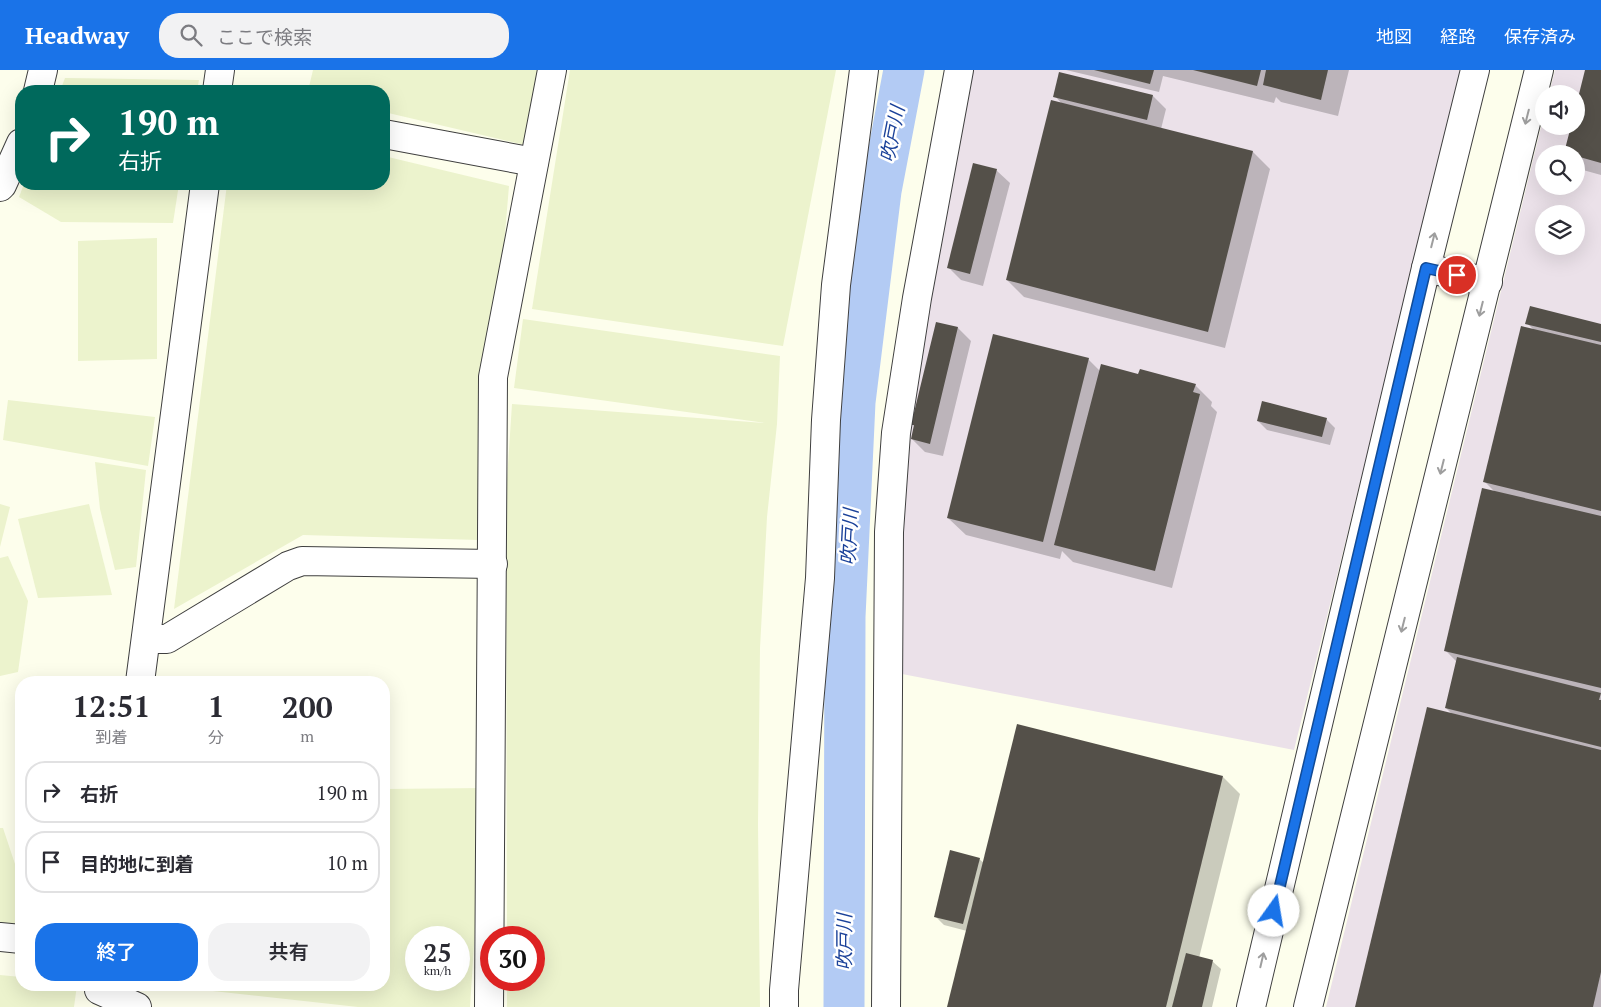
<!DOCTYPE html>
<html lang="ja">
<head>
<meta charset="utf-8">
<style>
  body { margin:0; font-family:"PT Serif","Noto Sans JP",serif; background:#f2f2f3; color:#2b2b33; height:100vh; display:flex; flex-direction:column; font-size:19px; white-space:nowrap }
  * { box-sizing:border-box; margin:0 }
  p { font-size:16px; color:#7c7c81 }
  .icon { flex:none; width:28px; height:28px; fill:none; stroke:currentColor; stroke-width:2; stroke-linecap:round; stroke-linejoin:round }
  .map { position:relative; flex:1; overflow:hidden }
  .sheet { position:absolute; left:15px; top:606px; width:375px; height:315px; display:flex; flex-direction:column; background:#fff; border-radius:20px; box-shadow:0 5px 20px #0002 }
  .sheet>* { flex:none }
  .hud { position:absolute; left:15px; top:15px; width:375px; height:105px; border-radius:20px; box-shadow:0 5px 20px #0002; background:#00695c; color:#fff; overflow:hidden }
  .buttons { position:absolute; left:1535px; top:15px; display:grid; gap:10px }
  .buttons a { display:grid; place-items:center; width:50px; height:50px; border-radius:50%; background:#fff; box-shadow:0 5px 20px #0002; font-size:25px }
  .speed { position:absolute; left:405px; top:856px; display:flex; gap:10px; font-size:25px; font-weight:700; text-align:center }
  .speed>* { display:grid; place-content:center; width:65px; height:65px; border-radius:50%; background:#fff; box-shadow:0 5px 20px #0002; line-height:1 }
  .speed small { font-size:12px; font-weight:400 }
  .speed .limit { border:8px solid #d22; background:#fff; color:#111 }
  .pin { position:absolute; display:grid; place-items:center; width:42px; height:42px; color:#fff; margin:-21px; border:2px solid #fff; border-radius:50%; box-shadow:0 1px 5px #0007 }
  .me { position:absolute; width:55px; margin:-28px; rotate:13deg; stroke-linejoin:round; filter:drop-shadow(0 0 4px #0008) }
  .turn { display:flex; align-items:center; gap:18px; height:105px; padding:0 20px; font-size:22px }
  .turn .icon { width:65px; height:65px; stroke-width:2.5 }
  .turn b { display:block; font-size:35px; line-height:42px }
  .eta { display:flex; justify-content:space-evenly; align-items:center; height:85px; text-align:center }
  .eta b { font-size:30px; font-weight:600; line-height:35px }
  .action { display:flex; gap:10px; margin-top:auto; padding:10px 20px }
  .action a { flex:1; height:58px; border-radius:20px; background:#1a73e8; color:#fff; font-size:20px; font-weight:600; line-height:58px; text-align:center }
  .action a+a { background:#f2f2f3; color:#2b2b33 }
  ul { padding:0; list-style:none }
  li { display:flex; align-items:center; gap:15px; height:62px; margin:0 10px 8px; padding:0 10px; border:2px solid #e1e1e2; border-radius:20px }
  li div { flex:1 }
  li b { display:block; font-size:19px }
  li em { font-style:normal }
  header { display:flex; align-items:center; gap:30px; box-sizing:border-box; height:70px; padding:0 25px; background:#1a73e8; color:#fff }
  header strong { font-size:24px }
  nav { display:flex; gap:28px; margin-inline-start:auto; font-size:18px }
  .search { width:350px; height:45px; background:#f2f2f3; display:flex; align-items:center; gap:12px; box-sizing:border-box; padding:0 18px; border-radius:20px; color:#7c7c81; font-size:19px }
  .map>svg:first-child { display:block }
  .industrial { fill:#ebe1e9; fill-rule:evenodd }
  .farmland { fill:#ecf3cd; fill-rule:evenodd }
  .shadow { fill:#0003 }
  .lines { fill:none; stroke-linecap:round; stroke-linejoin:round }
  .river { stroke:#b3cbf4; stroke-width:41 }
  .building { fill:#545049 }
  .minor-casing { stroke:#3f3f3f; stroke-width:30 }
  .minor { stroke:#fff; stroke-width:28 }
  .oneway { stroke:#9e9e9e }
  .route-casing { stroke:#114b97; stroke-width:12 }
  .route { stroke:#1a73e8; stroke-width:9 }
  .labels { text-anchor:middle; stroke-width:5; stroke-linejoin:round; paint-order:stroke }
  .water-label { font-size:19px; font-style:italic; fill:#1a4199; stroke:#fff }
</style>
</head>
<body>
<header>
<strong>Headway</strong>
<div class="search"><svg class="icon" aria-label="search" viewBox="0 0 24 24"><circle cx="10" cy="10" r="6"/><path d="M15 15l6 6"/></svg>ここで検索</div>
<nav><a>地図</a><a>経路</a><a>保存済み</a></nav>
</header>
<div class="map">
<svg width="1601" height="937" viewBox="0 0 1601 937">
  <rect width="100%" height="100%" fill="#fdfeec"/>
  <g class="industrial">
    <path d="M 969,0 L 1462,0 L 1294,680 L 897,603 L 905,359 Z"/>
    <path d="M 1555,0 L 1601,0 L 1601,937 L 1326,937 L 1544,45 L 1544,56 L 1576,56 L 1576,24 L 1549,24 ZM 1544,84 L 1576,84 L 1576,116 L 1544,116 ZM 1544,144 L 1576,144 L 1576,176 L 1544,176 Z"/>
  </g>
  <g class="farmland">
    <path d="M 313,0 L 543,0 L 529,76 L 384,42 L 384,21 L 308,21 Z"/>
    <path d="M 570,0 L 836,0 L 783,276 L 532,239 Z"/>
    <path d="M 65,8 L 199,10 L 197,21 L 60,21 Z"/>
    <path d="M 384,86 L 509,116 L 479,470 L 303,465 L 174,539 L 227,114 L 384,114 Z"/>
    <path d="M 24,114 L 179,114 L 173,153 L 61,152 L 19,127 Z"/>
    <path d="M 157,168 L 157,289 L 78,291 L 78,171 Z"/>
    <path d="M 523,249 L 780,286 L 777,354 L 767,447 L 760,578 L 758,754 L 760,937 L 507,937 L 507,910 L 534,910 L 534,868 L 507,868 L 506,425 L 512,334 L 765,353 L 514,318 Z"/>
    <path d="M 8,330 L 155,347 L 148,396 L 3,370 Z"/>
    <path d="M 95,392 L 146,400 L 136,497 L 115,500 L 100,439 Z"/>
    <path d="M 0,434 L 10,437 L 0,477 Z"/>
    <path d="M 89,434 L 112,525 L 38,528 L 18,449 Z"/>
    <path d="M 8,486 L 28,531 L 18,602 L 0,606 L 0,488 Z"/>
    <path d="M 484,718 L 470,937 L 358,937 L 158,915 L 384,915 L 384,719 ZM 416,868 L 459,868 L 459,910 L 416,910 Z"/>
    <path d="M 0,758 L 3,758 L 21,812 L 21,859 L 0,856 Z"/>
    <path d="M 0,905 L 21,907 L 21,915 L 77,915 L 74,937 L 0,937 Z"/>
  </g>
  <g class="shadow">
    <path d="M 1066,0 L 1349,0 L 1338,46 L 1281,32 L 1276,27 L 1274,33 L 1163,6 L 1159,22 Z"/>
    <path d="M 1587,0 L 1601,0 L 1601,105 L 1583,100 L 1576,93 L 1576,84 L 1566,83 L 1576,56 Z"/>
    <path d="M 1055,26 L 1153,26 L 1166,39 L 1161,59 L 1253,82 L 1270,99 L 1225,278 L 1024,227 L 1007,210 L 1062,34 Z"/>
    <path d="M 996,100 L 1010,113 L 983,216 L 961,210 L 948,197 Z"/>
    <path d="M 937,253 L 958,258 L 971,271 L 943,386 L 925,382 L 912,369 L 915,357 L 912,354 Z"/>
    <path d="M 1527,253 L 1601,255 L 1601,937 L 1356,937 L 1453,645 L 1446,638 L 1457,592 L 1445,580 L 1495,422 L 1485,412 L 1534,260 Z"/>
    <path d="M 1088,289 L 1100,301 L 1139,305 L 1195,315 L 1212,332 L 1211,336 L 1217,342 L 1172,518 L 1073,492 L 1062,481 L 1060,489 L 966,465 L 948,448 Z"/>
    <path d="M 1326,349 L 1335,358 L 1330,375 L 1267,360 L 1258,351 Z"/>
    <path d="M 1223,707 L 1240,724 L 1199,888 L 1212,891 L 1221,899 L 1212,937 L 948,937 L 967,861 L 944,855 L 935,846 L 979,789 L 984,793 Z"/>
  </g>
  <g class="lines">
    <path class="river" d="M 844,937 L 845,547 L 855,332 L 881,121 L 904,0"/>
  </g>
  <g class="building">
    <path d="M 1094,0 L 1154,0 L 1150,14 Z"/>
    <path d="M 1193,0 L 1261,0 L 1257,16 Z"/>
    <path d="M 1266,0 L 1328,0 L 1321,30 L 1263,15 Z"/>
    <path d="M 1585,0 L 1601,0 L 1601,93 L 1576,86 L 1576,84 L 1564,83 L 1571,56 L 1576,56 L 1576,36 Z"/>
    <path d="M 1059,2 L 1153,25 L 1147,50 L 1053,27 Z"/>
    <path d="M 1051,30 L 1253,81 L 1208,262 L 1006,210 Z"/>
    <path d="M 973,93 L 997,99 L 970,204 L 947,198 Z"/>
    <path d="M 1530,236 L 1601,254 L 1601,272 L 1525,254 Z"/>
    <path d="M 936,252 L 958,257 L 930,374 L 911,369 L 914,355 L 911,355 Z"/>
    <path d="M 1521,256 L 1601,275 L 1601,441 L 1483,412 Z"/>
    <path d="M 993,264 L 1089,288 L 1043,472 L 947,448 Z"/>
    <path d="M 1101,294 L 1138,304 L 1140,299 L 1196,314 L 1193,322 L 1200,324 L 1155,501 L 1054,475 Z"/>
    <path d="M 1262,331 L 1327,348 L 1322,367 L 1257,351 Z"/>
    <path d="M 1482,418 L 1601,446 L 1601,618 L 1444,581 Z"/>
    <path d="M 1457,587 L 1601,623 L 1599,630 L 1601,630 L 1601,677 L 1445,638 Z"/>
    <path d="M 1427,637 L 1601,680 L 1601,902 L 1593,937 L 1355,937 Z"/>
    <path d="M 1017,654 L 1223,706 L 1166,937 L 947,937 Z"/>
    <path d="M 950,780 L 980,788 L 963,854 L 934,847 Z"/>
    <path d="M 1186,883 L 1213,890 L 1202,937 L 1172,937 Z"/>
  </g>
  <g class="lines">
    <defs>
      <g id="minor">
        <path d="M 38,21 L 43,0"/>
        <path d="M 217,21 L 220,0"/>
        <path d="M 384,64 L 534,92"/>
        <path d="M 0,117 L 2,115 L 21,73"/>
        <path d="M 1426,198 L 1488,212"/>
        <path d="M 146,569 L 167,569 L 288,496 L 302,491 L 493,494"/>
        <path d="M 140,612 L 205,114"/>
        <path d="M 0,867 L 21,869"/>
        <path d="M 99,920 L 137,937"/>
        <path d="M 489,937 L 493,307 L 552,0"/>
        <path d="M 784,937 L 784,920 L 820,508 L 826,350 L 836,215 L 864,0"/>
        <path d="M 886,937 L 889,462 L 896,363 L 917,228 L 959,0"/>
        <path d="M 1251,937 L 1426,198 L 1475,0"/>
        <path d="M 1308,937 L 1539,0"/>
      </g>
    </defs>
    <use href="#minor" class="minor-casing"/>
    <use href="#minor" class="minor"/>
  </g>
  <defs><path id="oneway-shaft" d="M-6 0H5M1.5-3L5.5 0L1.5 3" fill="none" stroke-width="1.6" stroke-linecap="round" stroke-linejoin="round" transform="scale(1.25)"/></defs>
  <g class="oneway">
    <use href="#oneway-shaft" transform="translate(1527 47) rotate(104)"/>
    <use href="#oneway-shaft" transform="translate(1433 170) rotate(-76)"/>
    <use href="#oneway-shaft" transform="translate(1481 239) rotate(104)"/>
    <use href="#oneway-shaft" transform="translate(1442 397) rotate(104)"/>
    <use href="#oneway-shaft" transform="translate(1403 555) rotate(104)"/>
    <use href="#oneway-shaft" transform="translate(1262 890) rotate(-77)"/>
  </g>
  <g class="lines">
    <defs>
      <path id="route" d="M 1274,841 L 1426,198 L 1457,205"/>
    </defs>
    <use href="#route" class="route-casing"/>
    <use href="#route" class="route"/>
  </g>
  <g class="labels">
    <g class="water-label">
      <text transform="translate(892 64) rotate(-79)" y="7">吹戸川</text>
      <text transform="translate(849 467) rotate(-87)" y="7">吹戸川</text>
      <text transform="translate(844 872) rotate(-90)" y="7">吹戸川</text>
    </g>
  </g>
</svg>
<div class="buttons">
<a><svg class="icon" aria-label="sound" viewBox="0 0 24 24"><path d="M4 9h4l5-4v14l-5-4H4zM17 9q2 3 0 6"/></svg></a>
<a><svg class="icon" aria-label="search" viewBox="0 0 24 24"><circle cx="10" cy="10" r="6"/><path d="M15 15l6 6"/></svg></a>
<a><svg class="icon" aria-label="layers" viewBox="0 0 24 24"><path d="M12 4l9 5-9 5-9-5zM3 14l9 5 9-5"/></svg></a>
</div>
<div class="speed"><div>25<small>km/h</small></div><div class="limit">30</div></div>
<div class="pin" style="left:1457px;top:205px;background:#d93025"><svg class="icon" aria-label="arrive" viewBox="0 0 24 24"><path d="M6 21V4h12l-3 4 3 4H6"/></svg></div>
<svg class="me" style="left:1274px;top:841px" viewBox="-20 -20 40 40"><circle r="19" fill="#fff"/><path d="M0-13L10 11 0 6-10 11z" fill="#1a73e8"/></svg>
<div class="hud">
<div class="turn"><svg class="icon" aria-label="right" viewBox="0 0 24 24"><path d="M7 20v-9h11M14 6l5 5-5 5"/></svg><div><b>190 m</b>右折</div></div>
</div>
<section class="sheet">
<div class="eta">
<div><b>12:51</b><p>到着</p></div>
<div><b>1</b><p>分</p></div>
<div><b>200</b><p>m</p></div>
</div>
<ul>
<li><svg class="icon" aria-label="right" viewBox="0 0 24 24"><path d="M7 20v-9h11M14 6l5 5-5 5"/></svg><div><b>右折</b></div><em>190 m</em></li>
<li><svg class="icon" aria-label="arrive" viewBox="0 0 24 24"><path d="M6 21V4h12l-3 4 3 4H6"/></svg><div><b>目的地に到着</b></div><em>10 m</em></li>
</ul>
<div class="action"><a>終了</a><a>共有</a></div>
</section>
</div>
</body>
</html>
